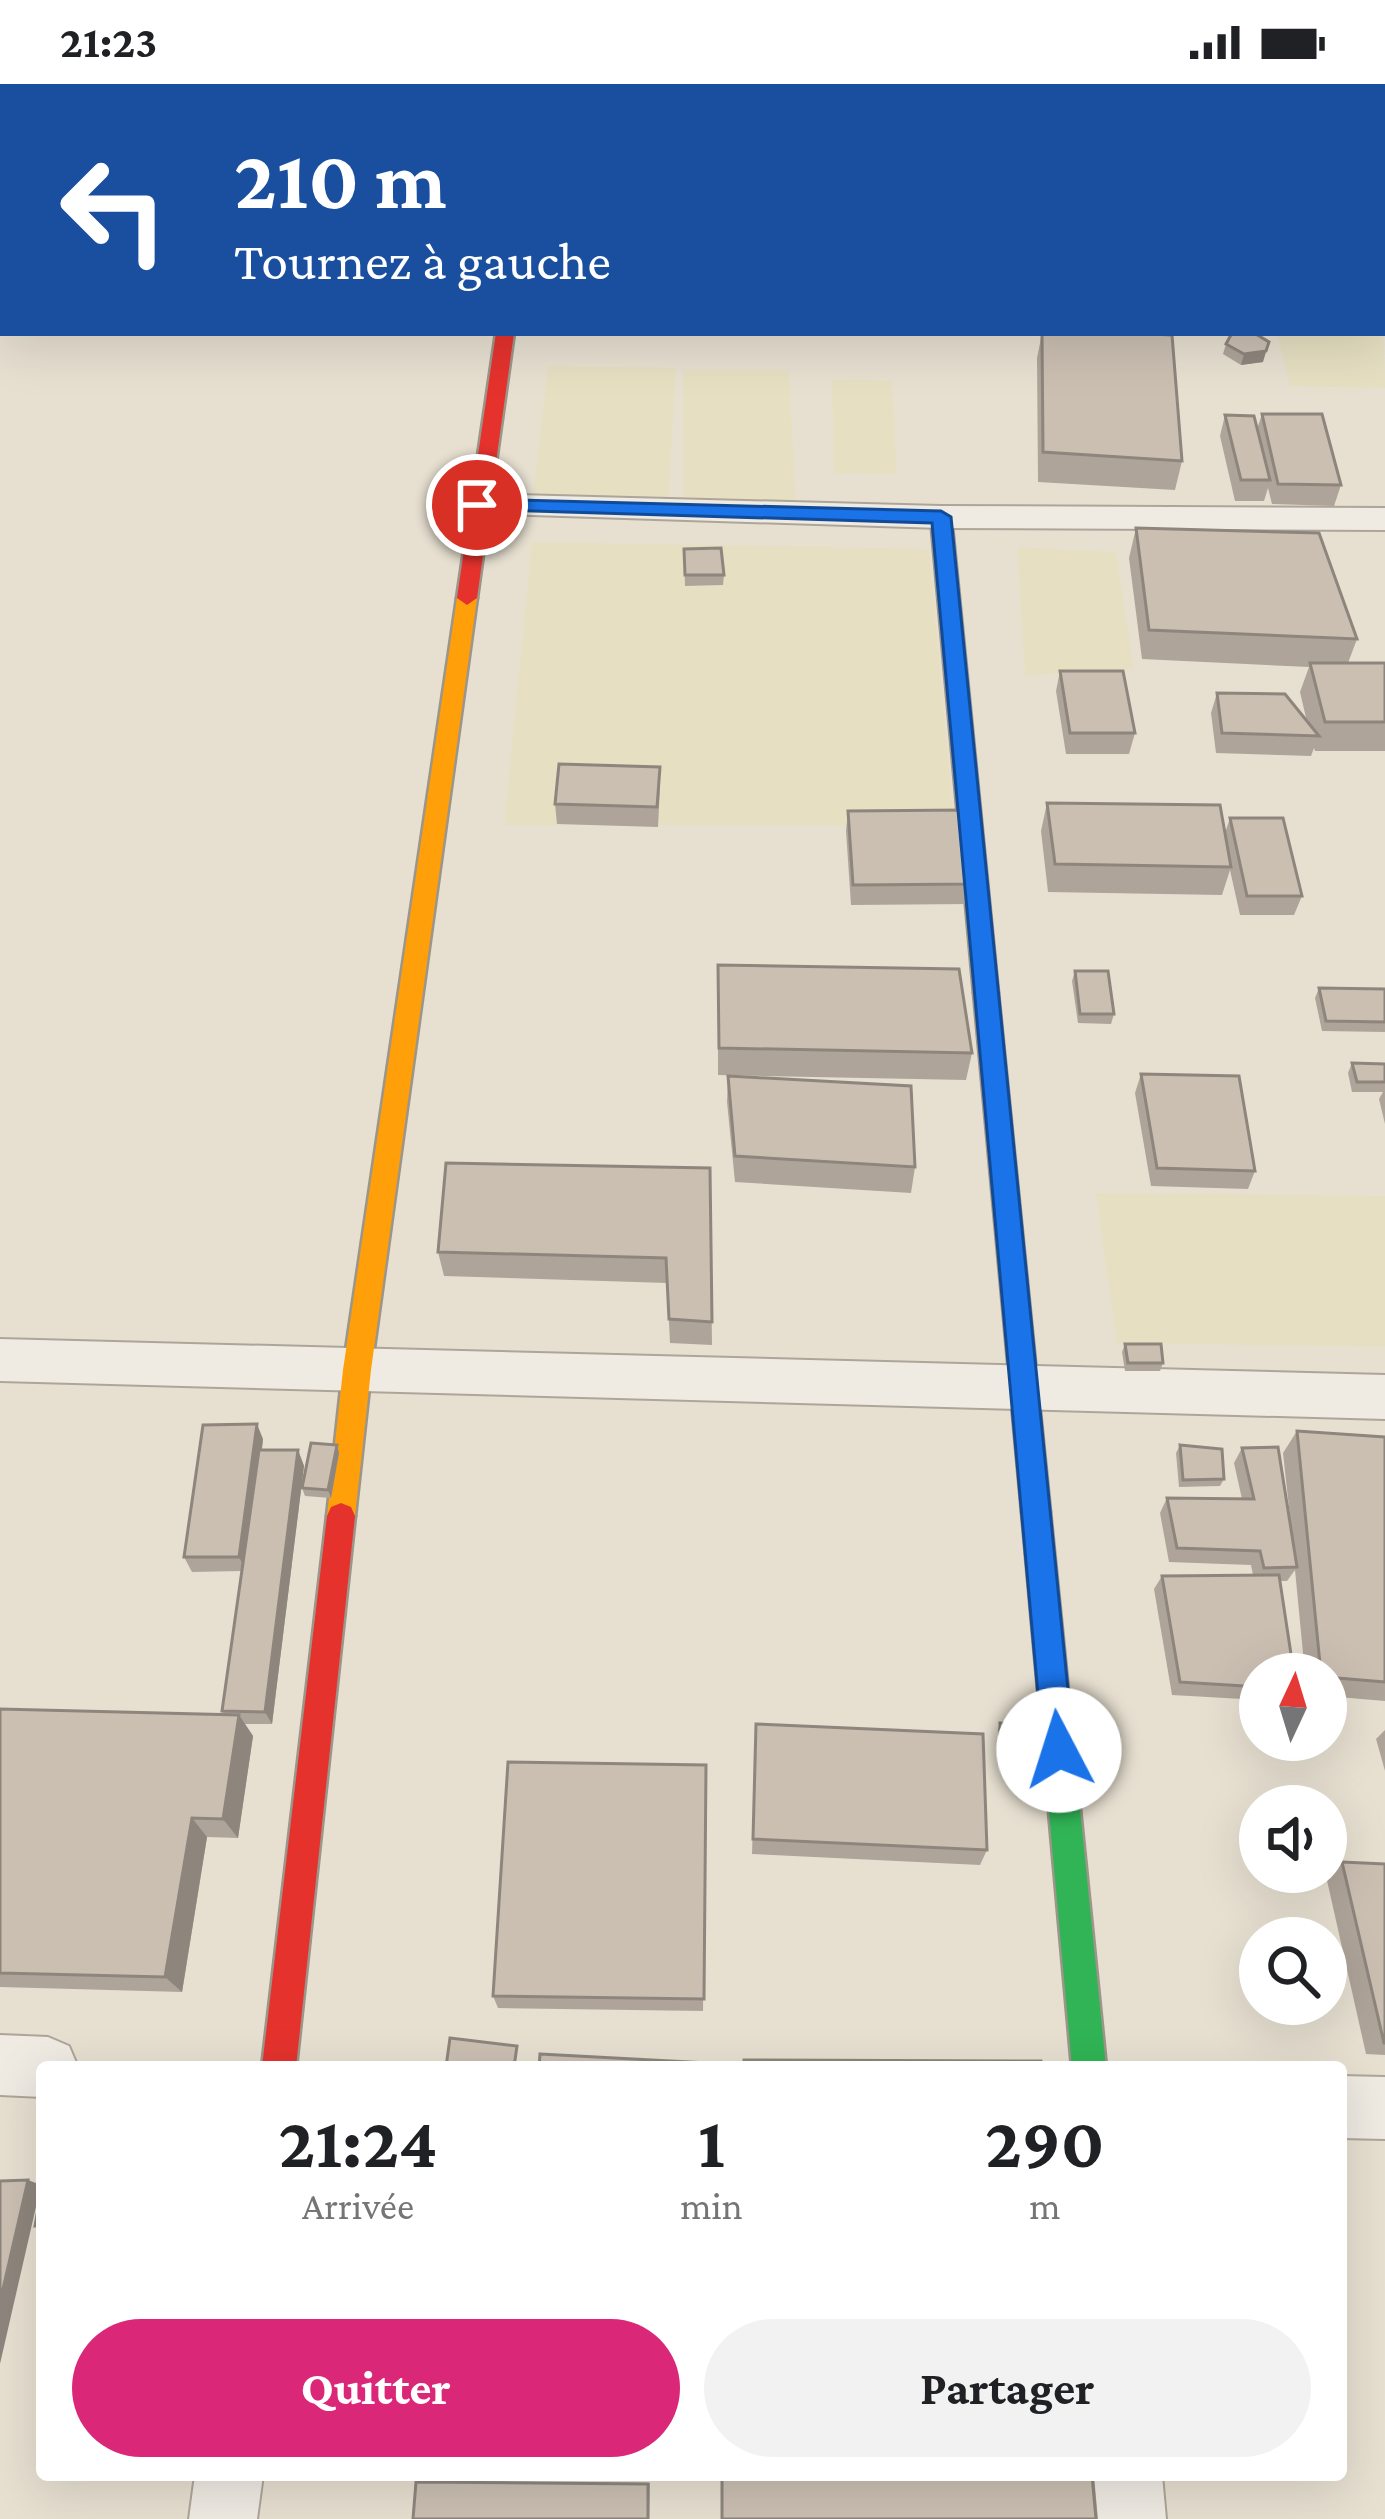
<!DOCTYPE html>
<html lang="fr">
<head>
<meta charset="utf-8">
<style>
  body { margin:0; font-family:"Crimson Pro",serif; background:#f2f2f2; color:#202124; height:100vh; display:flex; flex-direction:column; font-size:45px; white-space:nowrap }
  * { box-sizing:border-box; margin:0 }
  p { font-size:39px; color:#757577 }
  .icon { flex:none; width:66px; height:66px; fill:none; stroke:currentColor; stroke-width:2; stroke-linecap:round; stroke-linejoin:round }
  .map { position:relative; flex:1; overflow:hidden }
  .panel { position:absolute; left:36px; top:1977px; width:1311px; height:420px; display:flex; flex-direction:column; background:#fff; border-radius:12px; box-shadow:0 12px 48px #0002 }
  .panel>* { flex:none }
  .hud { position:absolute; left:0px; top:0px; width:1386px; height:252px; box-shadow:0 12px 48px #0002; background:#1a4fa0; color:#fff; overflow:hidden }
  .needle { width:78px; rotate:4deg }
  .controls { position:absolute; left:1239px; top:1569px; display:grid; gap:24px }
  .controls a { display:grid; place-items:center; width:108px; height:108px; border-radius:50%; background:#fff; box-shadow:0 12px 48px #0002; font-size:60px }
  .pin { position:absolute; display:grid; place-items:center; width:102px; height:102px; color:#fff; margin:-51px; border:6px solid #fff; border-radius:50%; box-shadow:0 3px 12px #0007 }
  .me { position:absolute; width:132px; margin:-66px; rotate:355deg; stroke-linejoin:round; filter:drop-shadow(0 0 9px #0008) }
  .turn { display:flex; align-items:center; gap:42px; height:252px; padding:0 36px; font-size:54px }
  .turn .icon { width:156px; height:156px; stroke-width:2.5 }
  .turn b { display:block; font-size:84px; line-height:102px }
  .eta { display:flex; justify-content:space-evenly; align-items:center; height:204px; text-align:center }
  .eta b { font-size:72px; font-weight:700; line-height:84px }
  .cta { display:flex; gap:24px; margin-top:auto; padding:24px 36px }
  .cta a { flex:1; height:138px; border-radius:72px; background:#db2777; color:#fff; font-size:48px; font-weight:700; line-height:138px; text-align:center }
  .cta a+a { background:#f2f2f2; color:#202124 }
  .status { display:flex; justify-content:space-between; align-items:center; height:84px; padding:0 60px; background:#fff; direction:ltr }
  .status svg { height:33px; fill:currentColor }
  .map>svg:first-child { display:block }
  .farmland { fill:#e6dfc2 }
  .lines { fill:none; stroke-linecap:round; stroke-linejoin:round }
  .street-casing { stroke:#ada599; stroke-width:4 }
  .fast-casing { stroke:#9c958a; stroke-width:5 }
  .slow-casing { stroke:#9c958a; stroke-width:5 }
  .jam-casing { stroke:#9c958a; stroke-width:5 }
  .street { fill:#efebe3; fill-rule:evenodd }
  .fast { fill:#30b455; fill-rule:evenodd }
  .slow { fill:#ff9f0a; fill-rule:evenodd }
  .jam { fill:#e5322d; fill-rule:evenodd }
  .wall { fill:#afa499 }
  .shaded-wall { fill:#8e867d }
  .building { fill:#cbbfb2; stroke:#8e867d; stroke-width:3 }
  .route { fill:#1a73e8; stroke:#114b97; stroke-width:3 }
</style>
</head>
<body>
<div class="status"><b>21:23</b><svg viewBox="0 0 49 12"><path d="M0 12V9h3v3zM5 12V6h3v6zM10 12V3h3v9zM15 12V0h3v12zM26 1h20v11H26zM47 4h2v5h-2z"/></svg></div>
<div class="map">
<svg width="1385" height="2435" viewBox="0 0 1385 2435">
  <rect width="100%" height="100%" fill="#e7e0d1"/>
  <g class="farmland">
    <path d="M 1383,208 L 1385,304 L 1290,302 L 1277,249 L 1383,249 Z"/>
    <path d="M 548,282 L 676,284 L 668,422 L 532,419 Z"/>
    <path d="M 683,286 L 789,286 L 796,423 L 683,423 Z"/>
    <path d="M 832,296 L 892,297 L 897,390 L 834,389 Z"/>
    <path d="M 532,458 L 929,465 L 954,741 L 504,741 Z"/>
    <path d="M 1017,463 L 1116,468 L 1134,585 L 1025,592 Z"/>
    <path d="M 1096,1109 L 1385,1112 L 1385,1263 L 1117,1259 Z"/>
  </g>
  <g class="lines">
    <defs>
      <g id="street">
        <path d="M 78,0 L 119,0 L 121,3 L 80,3 Z"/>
        <path d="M 415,0 L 457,0 L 459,3 L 417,3 Z"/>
        <rect x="529" y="0" width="28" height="3"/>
        <rect x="888" y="0" width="28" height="3"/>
        <path d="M 1268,0 L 1296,0 L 1297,3 L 1269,3 Z"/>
        <rect x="1383" y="101" width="2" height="18"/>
        <rect x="1383" y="170" width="2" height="18"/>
        <path d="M 477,410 L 941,422 L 1385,424 L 1385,446 L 941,444 L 465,429 L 460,421 L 465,413 Z"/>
        <path d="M 0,1255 L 1385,1291 L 1385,1335 L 0,1297 Z"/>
        <path d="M 0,1951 L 48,1953 L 69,1962 L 78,1983 L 42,1983 L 42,2013 L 0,2011 Z"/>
        <path d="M 1341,1992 L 1385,1993 L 1385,2055 L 1341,2054 Z"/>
        <path d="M 195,2391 L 263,2391 L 257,2435 L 189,2435 Z"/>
        <path d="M 1094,2391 L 1162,2391 L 1166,2435 L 1098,2435 Z"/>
      </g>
      <g id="fast">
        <path d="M 941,427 L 951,433 L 998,909 L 986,918 L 974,909 L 931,433 Z"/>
        <path d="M 1036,1415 L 1046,1419 L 1050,1428 L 1106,1983 L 1072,1983 L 1022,1428 L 1026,1419 Z"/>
      </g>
      <g id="slow">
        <path d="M 310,0 L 338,0 L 340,3 L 312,3 Z"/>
        <rect x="1383" y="125" width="2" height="10"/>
        <path d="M 467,507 L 477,514 L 371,1286 L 355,1432 L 351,1441 L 341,1445 L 331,1441 L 327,1432 L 343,1286 L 457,514 Z"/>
      </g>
      <g id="jam">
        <path d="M 174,0 L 202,0 L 204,3 L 176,3 Z"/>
        <path d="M 496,249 L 514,249 L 477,514 L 467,521 L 457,514 Z"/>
        <path d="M 986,900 L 998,909 L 1050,1428 L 1046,1437 L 1036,1441 L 1026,1437 L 1022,1428 L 974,909 Z"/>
        <path d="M 341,1419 L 351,1423 L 355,1432 L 296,1983 L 262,1983 L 327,1432 L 331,1423 Z"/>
      </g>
    </defs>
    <use href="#street" class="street-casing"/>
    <use href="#fast" class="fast-casing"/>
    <use href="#slow" class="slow-casing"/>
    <use href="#jam" class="jam-casing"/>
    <use href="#street" class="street"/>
    <use href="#fast" class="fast"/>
    <use href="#slow" class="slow"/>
    <use href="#jam" class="jam"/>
  </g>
  <g class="wall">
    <path d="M 1042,249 L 1182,377 L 1175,406 L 1038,398 L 1037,274 Z"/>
    <path d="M 1226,260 L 1263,278 L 1241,281 L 1223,270 Z"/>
    <path d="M 1262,330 L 1341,401 L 1334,422 L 1272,420 L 1268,404 L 1264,417 L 1235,417 L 1220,352 L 1225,331 L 1257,345 Z"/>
    <path d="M 1136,444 L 1357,555 L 1348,579 L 1385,579 L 1385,667 L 1315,667 L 1314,664 L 1311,672 L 1216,669 L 1211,629 L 1217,609 L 1307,638 L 1300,608 L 1309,583 L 1142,575 L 1129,474 Z"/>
    <path d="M 684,465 L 724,491 L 723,501 L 685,502 Z"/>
    <path d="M 1060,587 L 1135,649 L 1129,670 L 1066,670 L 1056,607 Z"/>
    <path d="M 660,703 L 658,743 L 557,740 L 555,720 Z"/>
    <path d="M 1047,719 L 1225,749 L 1230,734 L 1302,812 L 1294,831 L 1240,831 L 1230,786 L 1222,811 L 1048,808 L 1041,747 Z"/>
    <path d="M 848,727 L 974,800 L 970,820 L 851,821 L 846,747 Z"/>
    <path d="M 718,881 L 972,969 L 966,996 L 718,991 Z"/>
    <path d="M 1075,887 L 1114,930 L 1111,940 L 1078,939 L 1072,897 Z"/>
    <path d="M 1319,904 L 1385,905 L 1385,948 L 1322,947 L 1315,914 Z"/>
    <path d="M 1352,979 L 1385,980 L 1385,1040 L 1379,1015 L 1383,1008 L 1352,1008 L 1348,989 Z"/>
    <path d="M 1141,990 L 1255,1087 L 1248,1105 L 1151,1102 L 1135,1009 Z"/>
    <path d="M 728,992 L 915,1083 L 911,1109 L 735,1098 L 727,1018 Z"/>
    <path d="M 710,1084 L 712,1261 L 670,1259 L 667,1199 L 444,1192 L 438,1168 Z"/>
    <path d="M 1125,1260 L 1163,1279 L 1160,1287 L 1125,1287 L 1122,1268 Z"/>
    <path d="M 1297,1347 L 1385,1353 L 1385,1617 L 1326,1612 L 1326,1590 L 1305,1590 L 1295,1486 L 1287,1497 L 1280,1497 L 1260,1590 L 1260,1616 L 1172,1611 L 1154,1505 L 1162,1492 L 1253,1491 L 1251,1481 L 1169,1478 L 1160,1429 L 1167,1414 L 1242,1415 L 1234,1379 L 1242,1364 L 1291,1442 L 1283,1369 Z"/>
    <path d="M 263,1355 L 262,1366 L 298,1366 L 304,1382 L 272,1640 L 245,1640 L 253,1652 L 238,1754 L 207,1753 L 182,1908 L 0,1903 L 0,1625 L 224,1630 L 222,1627 L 242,1487 L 192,1488 L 184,1473 Z"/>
    <path d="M 337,1361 L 339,1369 L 331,1414 L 305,1412 L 302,1404 Z"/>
    <path d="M 1180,1361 L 1224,1395 L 1220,1402 L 1179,1403 L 1176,1369 Z"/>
    <path d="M 1000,1639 L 1032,1673 L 1029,1679 L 998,1677 L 998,1645 Z"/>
    <path d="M 756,1640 L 987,1766 L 980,1781 L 752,1770 Z"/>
    <path d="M 1385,1646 L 1385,1687 L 1376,1655 Z"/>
    <path d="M 706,1681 L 703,1927 L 498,1924 L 493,1912 Z"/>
    <path d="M 1342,1778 L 1385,1780 L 1385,1971 L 1366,1970 L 1326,1792 Z"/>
    <path d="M 424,2397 L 650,2399 L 649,2435 L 416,2398 Z"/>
  </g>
  <g class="shaded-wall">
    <path d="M 1269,258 L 1263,278 L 1241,281 L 1244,270 Z"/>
    <path d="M 257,1340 L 263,1355 L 246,1487 L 239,1473 Z"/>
    <path d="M 337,1361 L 339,1369 L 331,1414 L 328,1406 Z"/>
    <path d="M 298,1366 L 304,1382 L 272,1640 L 265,1628 Z"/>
    <path d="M 239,1631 L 253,1652 L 238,1754 L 223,1735 Z"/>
    <path d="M 192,1734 L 207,1753 L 182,1908 L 165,1893 Z"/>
    <path d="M 28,2096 L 41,2101 L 0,2280 L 0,2218 Z"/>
  </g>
  <g class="building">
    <rect x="724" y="0" width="166" height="3"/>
    <path d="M 995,0 L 1178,0 L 1179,3 L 995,3 Z"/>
    <path d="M 1338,0 L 1385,0 L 1385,5 L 1383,3 L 1337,3 Z"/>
    <path d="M 1042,249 L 1130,249 L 1172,251 L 1182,377 L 1043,368 Z"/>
    <path d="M 1232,249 L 1254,249 L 1269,258 L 1266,267 L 1244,270 L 1226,260 Z"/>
    <path d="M 1262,330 L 1322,330 L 1341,401 L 1278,400 Z"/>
    <path d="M 1225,331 L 1254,332 L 1270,396 L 1241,396 Z"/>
    <path d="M 1136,444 L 1319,449 L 1357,555 L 1149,546 Z"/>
    <path d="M 721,464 L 724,491 L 685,491 L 684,465 Z"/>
    <path d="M 1310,579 L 1385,579 L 1385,638 L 1325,638 Z"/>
    <path d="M 1060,587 L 1123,587 L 1135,649 L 1070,649 Z"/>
    <path d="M 1217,609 L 1285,610 L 1319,652 L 1222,649 Z"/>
    <path d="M 559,680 L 660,683 L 657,723 L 555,720 Z"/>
    <path d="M 1047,719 L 1220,721 L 1231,783 L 1055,780 Z"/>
    <path d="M 964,726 L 974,800 L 853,801 L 848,727 Z"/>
    <path d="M 1230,734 L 1283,734 L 1302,812 L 1247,812 Z"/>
    <path d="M 718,881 L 959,885 L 972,969 L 719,964 Z"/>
    <path d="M 1075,887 L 1108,887 L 1114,930 L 1080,930 Z"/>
    <path d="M 1319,904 L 1385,905 L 1385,938 L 1326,937 Z"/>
    <path d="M 1352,979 L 1385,980 L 1385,998 L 1357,998 Z"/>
    <path d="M 1141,990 L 1239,992 L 1255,1087 L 1157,1084 Z"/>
    <path d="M 728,992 L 911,1002 L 915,1083 L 735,1072 Z"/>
    <path d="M 446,1079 L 710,1084 L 712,1238 L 669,1235 L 666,1174 L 438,1168 Z"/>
    <path d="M 1125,1260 L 1161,1260 L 1163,1279 L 1128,1279 Z"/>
    <path d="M 257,1340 L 239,1473 L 184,1473 L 203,1341 Z"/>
    <path d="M 1297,1347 L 1385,1353 L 1385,1598 L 1326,1593 L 1326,1590 L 1321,1590 Z"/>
    <path d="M 311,1359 L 337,1361 L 328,1406 L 302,1404 Z"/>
    <path d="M 1180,1361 L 1222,1365 L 1224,1395 L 1183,1396 Z"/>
    <path d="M 1278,1363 L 1297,1483 L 1264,1484 L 1260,1467 L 1177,1464 L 1167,1414 L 1254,1415 L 1242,1364 Z"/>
    <path d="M 259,1366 L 298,1366 L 265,1628 L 222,1627 Z"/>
    <path d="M 1279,1491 L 1294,1590 L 1260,1590 L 1260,1603 L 1180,1598 L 1162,1492 Z"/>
    <path d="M 0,1625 L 239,1631 L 223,1735 L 192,1734 L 165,1893 L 0,1889 Z"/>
    <path d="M 1000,1639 L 1031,1641 L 1032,1673 L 1001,1671 Z"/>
    <path d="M 756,1640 L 983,1650 L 987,1766 L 753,1755 Z"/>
    <path d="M 508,1678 L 706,1681 L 704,1915 L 493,1912 Z"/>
    <path d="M 1342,1778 L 1385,1780 L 1385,1959 L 1384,1959 Z"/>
    <path d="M 450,1954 L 517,1962 L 514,1983 L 446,1983 Z"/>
    <path d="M 540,1970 L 707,1979 L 707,1983 L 539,1983 Z"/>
    <path d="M 744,1976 L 1041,1977 L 1042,1983 L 743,1983 Z"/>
    <path d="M 28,2096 L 0,2218 L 0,2097 Z"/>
    <path d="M 42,2103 L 42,2142 L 35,2142 Z"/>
    <path d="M 722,2391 L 1092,2391 L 1096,2435 L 722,2435 Z"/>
    <path d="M 416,2398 L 648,2400 L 648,2435 L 413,2435 Z"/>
  </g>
  <path class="route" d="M 477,415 L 941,427 L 951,433 L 1074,1666 L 1070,1676 L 1059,1681 L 1048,1676 L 1043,1666 L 932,439 L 470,425 L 467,421 Z"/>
</svg>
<div class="controls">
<a><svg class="needle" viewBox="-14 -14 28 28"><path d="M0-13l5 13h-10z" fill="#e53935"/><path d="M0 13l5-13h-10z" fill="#757577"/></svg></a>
<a><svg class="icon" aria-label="sound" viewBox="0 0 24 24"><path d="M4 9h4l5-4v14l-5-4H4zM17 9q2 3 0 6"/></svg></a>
<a><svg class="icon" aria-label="search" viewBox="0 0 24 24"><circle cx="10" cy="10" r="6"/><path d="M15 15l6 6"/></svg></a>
</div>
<div class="pin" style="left:477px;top:421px;background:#d93025"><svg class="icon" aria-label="arrive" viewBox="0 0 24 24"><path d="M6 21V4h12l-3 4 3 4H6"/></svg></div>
<svg class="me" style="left:1059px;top:1666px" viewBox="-20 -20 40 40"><circle r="19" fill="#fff"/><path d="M0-13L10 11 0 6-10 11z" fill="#1a73e8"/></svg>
<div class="hud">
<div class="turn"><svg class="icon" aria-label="left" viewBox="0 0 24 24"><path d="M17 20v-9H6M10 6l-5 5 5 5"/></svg><div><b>210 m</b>Tournez à gauche</div></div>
</div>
<section class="panel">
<div class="eta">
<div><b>21:24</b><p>Arrivée</p></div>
<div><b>1</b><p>min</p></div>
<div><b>290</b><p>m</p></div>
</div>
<div class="cta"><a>Quitter</a><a>Partager</a></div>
</section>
</div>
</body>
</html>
